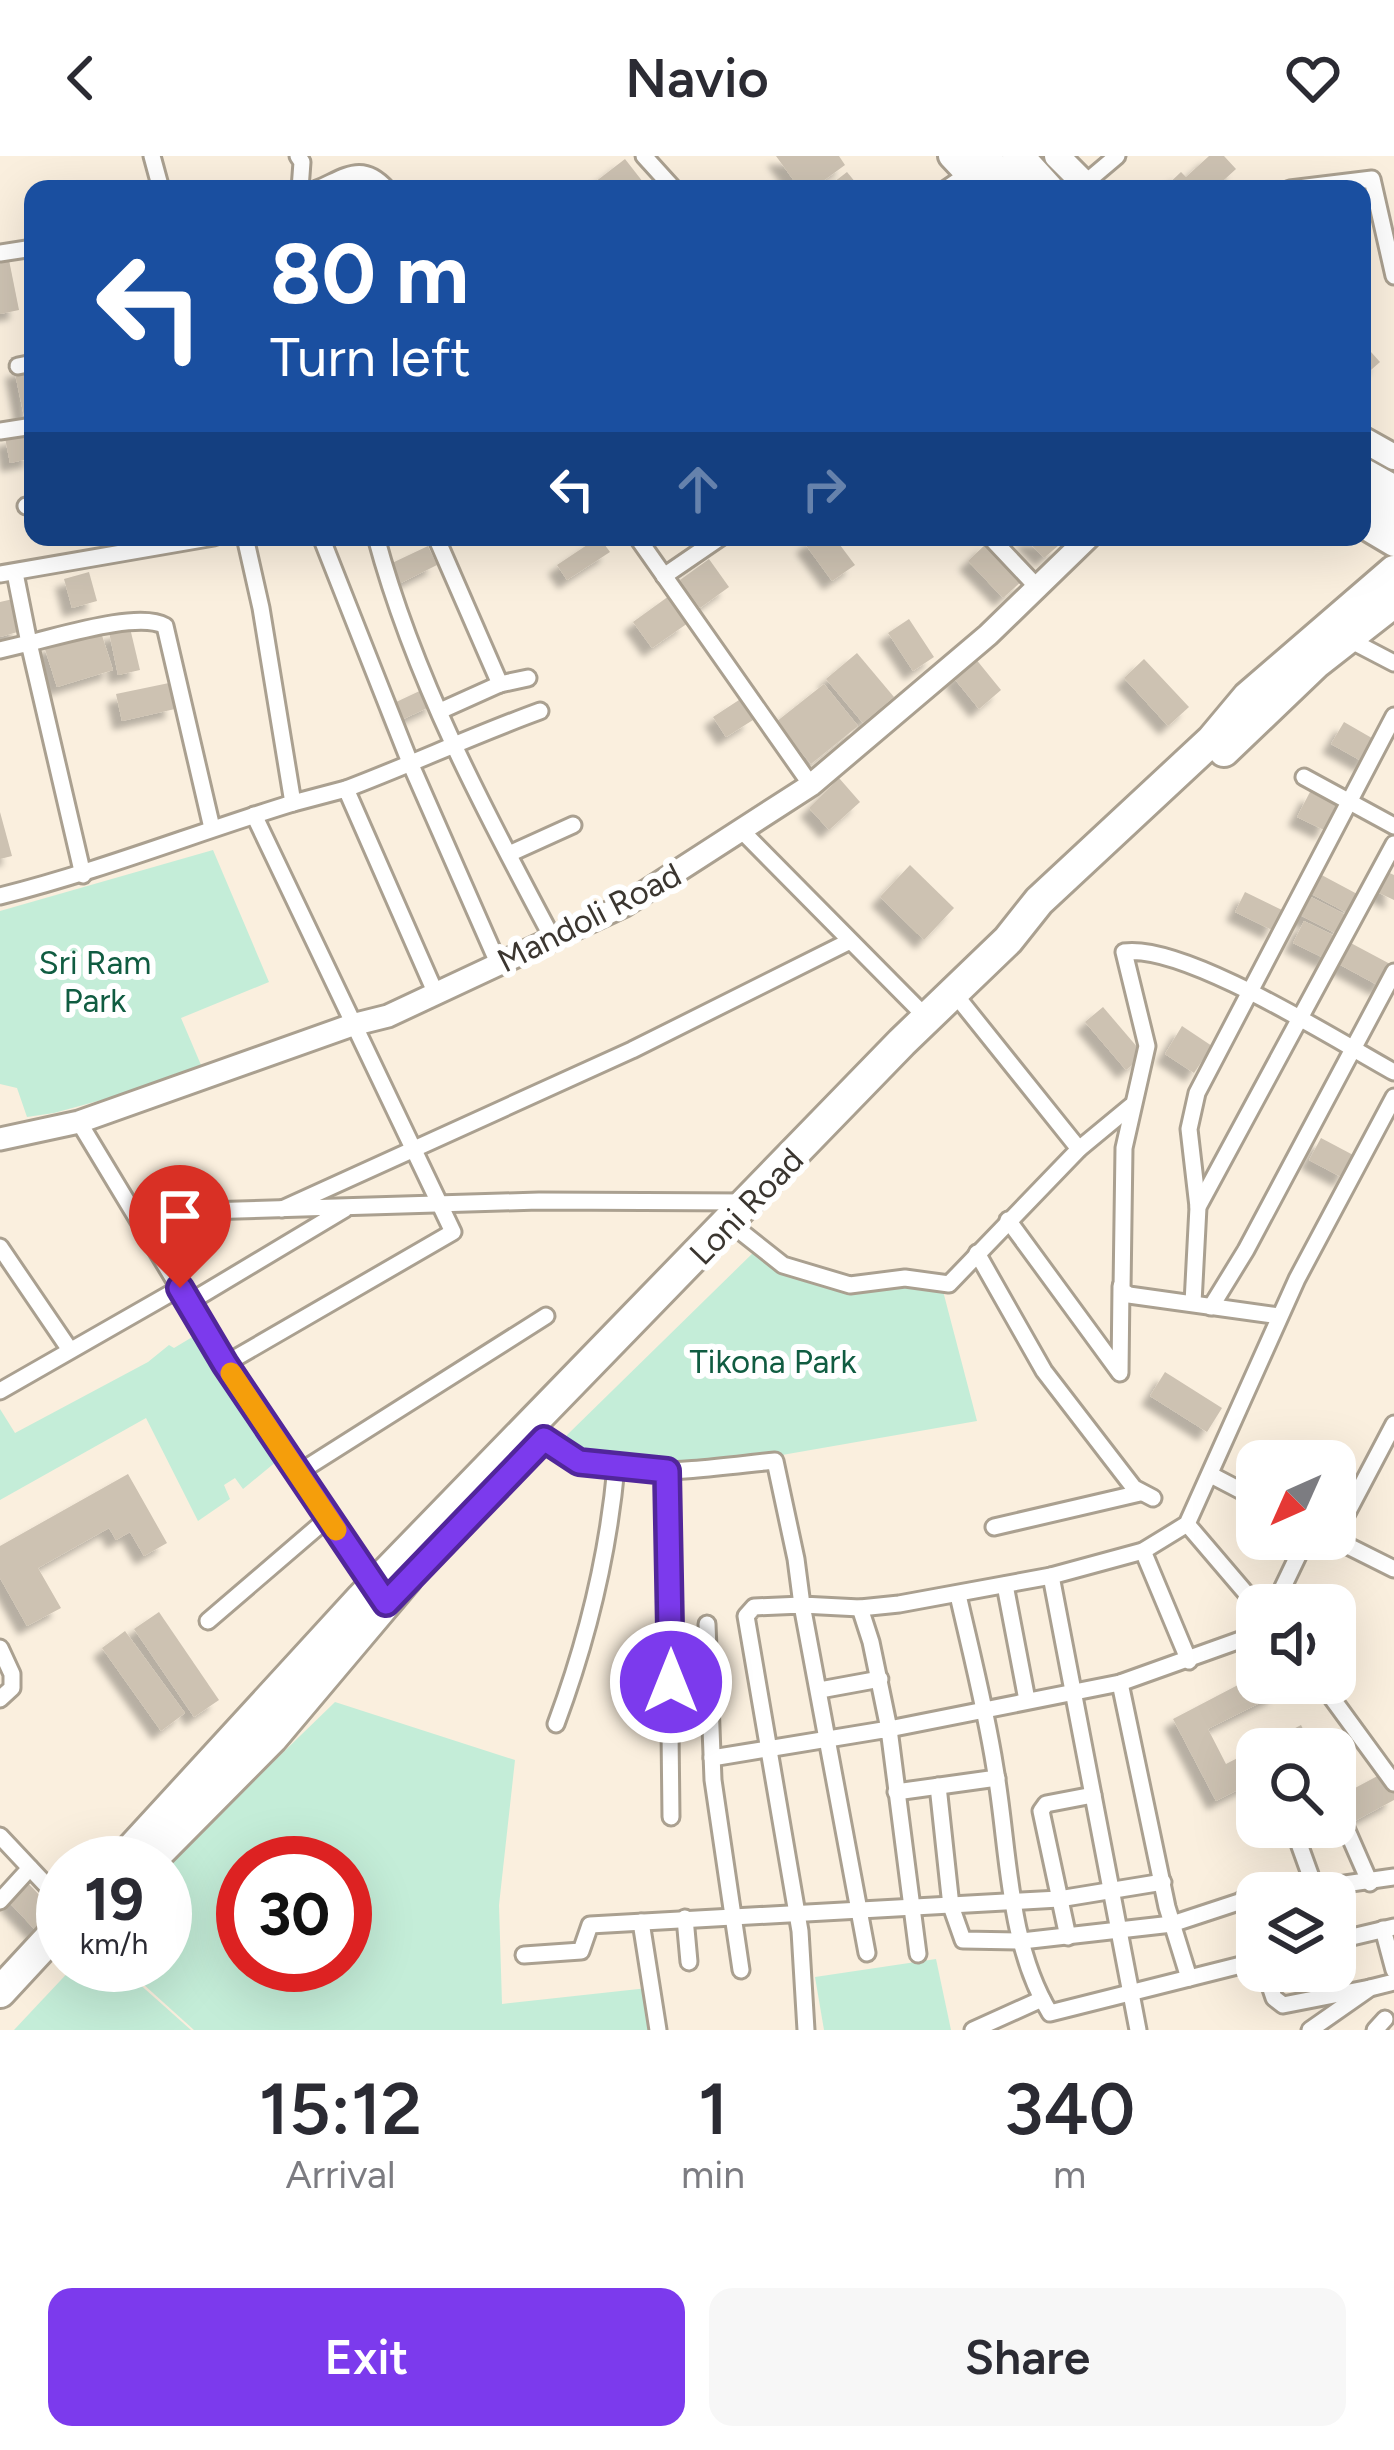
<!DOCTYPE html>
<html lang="en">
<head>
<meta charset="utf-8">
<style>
  body { margin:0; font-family:Figtree,sans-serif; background:#f7f7f7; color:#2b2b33; height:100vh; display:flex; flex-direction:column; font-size:45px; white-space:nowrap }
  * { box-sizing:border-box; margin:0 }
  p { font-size:39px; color:#7c7c81 }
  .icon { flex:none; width:66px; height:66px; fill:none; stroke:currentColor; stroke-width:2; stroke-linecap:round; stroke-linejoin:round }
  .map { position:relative; height:1874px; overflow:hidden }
  .sheet { display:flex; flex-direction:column; background:#fff; flex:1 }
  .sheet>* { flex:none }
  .guide { position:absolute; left:24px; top:24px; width:1347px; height:366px; border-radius:24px; box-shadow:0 12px 48px #0002; background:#1a4fa0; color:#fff; overflow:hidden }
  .needle { width:78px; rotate:225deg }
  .buttons { position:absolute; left:1236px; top:1284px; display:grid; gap:24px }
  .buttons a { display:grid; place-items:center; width:120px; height:120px; border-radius:24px; background:#fff; box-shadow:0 12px 48px #0002; font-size:60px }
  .speed { position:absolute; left:36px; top:1680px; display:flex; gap:24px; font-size:60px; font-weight:700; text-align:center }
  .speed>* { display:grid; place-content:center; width:156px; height:156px; border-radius:50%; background:#fff; box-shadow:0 12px 48px #0002; line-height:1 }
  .speed small { font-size:30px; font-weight:400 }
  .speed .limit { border:18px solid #d22; background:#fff; color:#111 }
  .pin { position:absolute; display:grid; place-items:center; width:102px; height:102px; color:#fff; margin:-123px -51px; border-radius:50% 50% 50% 0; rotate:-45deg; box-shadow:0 0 12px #0007 }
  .pin .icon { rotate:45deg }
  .me { position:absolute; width:132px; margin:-66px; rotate:0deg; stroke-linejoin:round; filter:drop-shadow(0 0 9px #0008) }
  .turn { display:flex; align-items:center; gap:42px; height:252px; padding:0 48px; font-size:54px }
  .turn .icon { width:156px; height:156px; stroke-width:2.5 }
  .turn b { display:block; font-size:84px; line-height:102px }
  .lanes { display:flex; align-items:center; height:114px; padding:0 48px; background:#0003; justify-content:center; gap:60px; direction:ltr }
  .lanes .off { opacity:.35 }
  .eta { display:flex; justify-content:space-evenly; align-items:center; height:204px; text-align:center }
  .eta b { font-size:72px; font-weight:600; line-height:84px }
  .button { display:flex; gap:24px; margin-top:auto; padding:24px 48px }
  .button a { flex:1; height:138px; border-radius:24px; background:#7c3aed; color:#fff; font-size:48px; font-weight:600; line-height:138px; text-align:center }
  .button a+a { background:#f7f7f7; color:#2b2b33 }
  header { display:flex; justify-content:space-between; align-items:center; height:156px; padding:0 48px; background:#fff; font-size:54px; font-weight:600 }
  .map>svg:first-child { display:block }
  .green { fill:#c4edd8; fill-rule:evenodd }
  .building { fill:#cdc2b2; filter:url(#shadow) }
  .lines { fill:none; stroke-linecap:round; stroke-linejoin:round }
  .street-casing { stroke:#aaa090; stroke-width:21 }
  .secondary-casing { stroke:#aaa090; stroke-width:27 }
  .primary-casing { stroke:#aaa090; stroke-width:30 }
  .highway-casing { stroke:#aaa090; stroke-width:36 }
  .street { stroke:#fff; stroke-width:15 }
  .secondary { stroke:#fff; stroke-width:21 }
  .primary { stroke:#fff; stroke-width:24 }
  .highway { stroke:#fff; stroke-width:30 }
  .route-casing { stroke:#51269a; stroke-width:30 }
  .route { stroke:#7c3aed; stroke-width:21 }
  .slow { stroke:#f59e0b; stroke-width:21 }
  .labels { text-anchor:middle; stroke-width:12; stroke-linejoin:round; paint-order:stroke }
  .street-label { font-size:33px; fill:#3b3630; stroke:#fff }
  .park-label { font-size:33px; fill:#105c41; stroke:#fff }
</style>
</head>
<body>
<header><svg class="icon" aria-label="back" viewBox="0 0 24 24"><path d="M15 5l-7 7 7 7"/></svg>Navio<svg class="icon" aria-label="heart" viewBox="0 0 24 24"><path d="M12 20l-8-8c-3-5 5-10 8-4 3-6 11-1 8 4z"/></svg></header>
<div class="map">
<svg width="1394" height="1874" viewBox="0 0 1394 1874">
  <defs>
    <filter id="shadow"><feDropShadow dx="-9" dy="9" stdDeviation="3" flood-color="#0004"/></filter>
  </defs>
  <rect width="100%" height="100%" fill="#faefde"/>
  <g class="green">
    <path d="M 213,694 L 269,826 L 181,862 L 204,916 L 54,957 L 27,961 L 17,932 L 0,928 L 0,755 Z"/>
    <path d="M 757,1093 L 849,1132 L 909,1124 L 943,1135 L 977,1265 L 754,1304 L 665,1313 L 579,1301 L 566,1286 L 567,1279 Z"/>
    <path d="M 199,1177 L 277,1305 L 243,1333 L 235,1322 L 224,1329 L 230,1343 L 198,1365 L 146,1262 L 0,1344 L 0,1253 L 15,1277 L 148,1206 L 169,1189 L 174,1192 Z"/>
    <path d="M 335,1546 L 515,1604 L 499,1749 L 502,1848 L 648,1832 L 655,1874 L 194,1874 L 122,1809 L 165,1809 L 165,1711 ZM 243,1707 L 345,1707 L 345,1809 L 243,1809 Z"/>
    <path d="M 936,1803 L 951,1874 L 824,1874 L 815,1821 Z"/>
    <path d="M 75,1809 L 118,1809 L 191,1874 L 14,1874 Z"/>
  </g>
  <g class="building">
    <path d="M 776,0 L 839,0 L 845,9 L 812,33 L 800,33 Z"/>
    <path d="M 1209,0 L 1224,0 L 1236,13 L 1214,33 L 1163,33 L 1181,16 L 1186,21 Z"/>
    <path d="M 625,3 L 643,26 L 635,33 L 586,33 Z"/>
    <path d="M 847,16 L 861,33 L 825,33 Z"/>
    <path d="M 9,104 L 19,154 L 0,158 L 0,106 Z"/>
    <path d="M 1362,186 L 1380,206 L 1362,222 Z"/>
    <path d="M 33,209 L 33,259 L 24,260 L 14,213 Z"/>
    <path d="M 29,277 L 33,302 L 10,307 L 5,282 Z"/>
    <path d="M 599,381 L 610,396 L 567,424 L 557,409 Z"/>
    <path d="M 814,381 L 834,381 L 855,409 L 832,425 L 805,388 Z"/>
    <path d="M 1024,381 L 1051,381 L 1059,389 L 1044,402 Z"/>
    <path d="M 987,387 L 1023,424 L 1003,442 L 968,405 Z"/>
    <path d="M 428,390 L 437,409 L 399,428 L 390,408 Z"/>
    <path d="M 709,403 L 729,431 L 700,452 L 680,424 Z"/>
    <path d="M 89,416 L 97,445 L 72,452 L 64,423 Z"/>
    <path d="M 669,440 L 688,467 L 652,492 L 633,466 Z"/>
    <path d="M 13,443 L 21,475 L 0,481 L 0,446 Z"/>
    <path d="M 909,463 L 934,501 L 913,515 L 888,477 Z"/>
    <path d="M 130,472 L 140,514 L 118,519 L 109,476 Z"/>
    <path d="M 100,473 L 113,514 L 57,531 L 44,490 Z"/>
    <path d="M 857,497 L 894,541 L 863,567 L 826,523 Z"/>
    <path d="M 975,502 L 1001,534 L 979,553 L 953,521 Z"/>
    <path d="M 1144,503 L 1189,551 L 1168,570 L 1124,522 Z"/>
    <path d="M 169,527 L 175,553 L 122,565 L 116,538 Z"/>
    <path d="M 824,528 L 858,570 L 811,608 L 776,566 Z"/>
    <path d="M 428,531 L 436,548 L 399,565 L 392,548 Z"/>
    <path d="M 739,544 L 753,564 L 726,581 L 713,561 Z"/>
    <path d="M 1344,566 L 1377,585 L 1365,607 L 1331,588 Z"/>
    <path d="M 839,622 L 860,646 L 829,674 L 809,652 Z"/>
    <path d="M 1310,636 L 1336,649 L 1324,674 L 1297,661 Z"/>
    <path d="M 0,656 L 12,700 L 0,703 Z"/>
    <path d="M 910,709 L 954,752 L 924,784 L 880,741 Z"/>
    <path d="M 1383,714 L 1394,719 L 1394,744 L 1373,734 Z"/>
    <path d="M 1316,716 L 1359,739 L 1349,758 L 1306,735 Z"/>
    <path d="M 1245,736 L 1282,754 L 1272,774 L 1235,756 Z"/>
    <path d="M 1305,738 L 1348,760 L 1339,779 L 1296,757 Z"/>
    <path d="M 1304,765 L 1339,782 L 1328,804 L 1293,787 Z"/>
    <path d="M 1347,785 L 1392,809 L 1381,831 L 1335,806 Z"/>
    <path d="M 1103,851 L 1144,899 L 1126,914 L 1085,866 Z"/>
    <path d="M 1182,870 L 1212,890 L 1194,917 L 1165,898 Z"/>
    <path d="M 1321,982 L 1355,1000 L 1343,1022 L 1309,1004 Z"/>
    <path d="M 1165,1216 L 1222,1252 L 1207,1276 L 1150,1240 Z"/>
    <path d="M 128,1318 L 167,1387 L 144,1400 L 130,1376 L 116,1384 L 109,1372 L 38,1412 L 61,1452 L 27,1470 L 0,1422 L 0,1390 Z"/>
    <path d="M 159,1456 L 219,1544 L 194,1561 L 134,1473 Z"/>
    <path d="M 125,1475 L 185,1557 L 161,1575 L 102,1492 Z"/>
    <path d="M 1257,1519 L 1257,1527 L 1272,1527 L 1278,1538 L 1208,1573 L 1226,1608 L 1301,1569 L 1313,1593 L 1257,1593 L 1257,1624 L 1216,1645 L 1173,1563 Z"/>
    <path d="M 1385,1616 L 1394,1633 L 1394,1644 L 1353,1666 L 1340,1640 Z"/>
    <path d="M 27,1726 L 60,1761 L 40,1779 L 7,1744 Z"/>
  </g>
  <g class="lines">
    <defs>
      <g id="street">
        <path d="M 152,0 L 161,33"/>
        <path d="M 298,0 L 302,6 L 300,33"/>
        <path d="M 644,0 L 674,33"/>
        <path d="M 317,33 C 346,21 362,5 387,33"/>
        <path d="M 946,33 L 968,18"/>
        <path d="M 1078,33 L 1117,0"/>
        <path d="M 1290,33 L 1372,23 L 1394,120"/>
        <path d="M 0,97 L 33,92"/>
        <path d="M 18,210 L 33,207"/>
        <path d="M 0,275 L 33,270"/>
        <path d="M 26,350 L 33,349"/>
        <path d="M 245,381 L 261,452 L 293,647 L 346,633 L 436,838"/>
        <path d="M 321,381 L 411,609 L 498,807"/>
        <path d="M 376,381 C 414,523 485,656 554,785"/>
        <path d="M 436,381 L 500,528"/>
        <path d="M 637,381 L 811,629"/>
        <path d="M 990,381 L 1039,433"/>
        <path d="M 15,417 L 29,487 C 60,480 139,455 165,470 L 212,672"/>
        <path d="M 0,418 L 214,381"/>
        <path d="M 664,420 L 721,381"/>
        <path d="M 1346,482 L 1394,507"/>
        <path d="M 0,494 L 29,487 L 83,719"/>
        <path d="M 440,555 L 500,528 L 528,522"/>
        <path d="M 1304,621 L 1394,670"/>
        <path d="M 346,633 C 412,608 474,579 540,555"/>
        <path d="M 742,675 L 927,862"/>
        <path d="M 509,698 L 573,669"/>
        <path d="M 0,740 C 100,715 195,677 293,647"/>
        <path d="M 954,837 L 1079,993"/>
        <path d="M 79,966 L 225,1208 L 376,1434"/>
        <path d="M 1198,1051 L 1189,973 L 1197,937 L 1394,560"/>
        <path d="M 282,1053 L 632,894 L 850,785"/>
        <path d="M 135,1057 L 539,1045 L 748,1046"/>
        <path d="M 1008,1064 L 1120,1217 L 1121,1130"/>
        <path d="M 730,1067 L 783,1109 L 850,1129 L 905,1122 L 949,1128 L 1079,993 L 1131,950"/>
        <path d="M 0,1091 L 70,1194"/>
        <path d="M 977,1097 L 1044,1215 L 1134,1332 L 1153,1342"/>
        <path d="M 188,1147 L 345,1053"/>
        <path d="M 1193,1147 L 1198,1051 L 1394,688"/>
        <path d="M 1211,1151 L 1246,1094 L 1394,816"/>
        <path d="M 1279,1160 L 1129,1139 L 1122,1134 L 1124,992 L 1147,890 L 1124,796 C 1184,787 1336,884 1394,916"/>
        <path d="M 225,1208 L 453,1076 L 254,659"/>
        <path d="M 0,1235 L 180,1132"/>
        <path d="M 544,1283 C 593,1333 710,1311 775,1305 L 796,1403 L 802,1449 L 860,1452 L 899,1448 L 1051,1420"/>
        <path d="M 667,1315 L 671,1661"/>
        <path d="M 298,1317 L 546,1160"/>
        <path d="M 1211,1319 L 1257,1343"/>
        <path d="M 1187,1368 L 1257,1450"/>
        <path d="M 994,1371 L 1140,1337"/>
        <path d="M 1335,1380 L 1394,1268"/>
        <path d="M 1334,1383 L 1394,1413"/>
        <path d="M 1143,1395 L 1189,1505"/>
        <path d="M 1005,1429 L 1027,1544"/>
        <path d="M 958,1439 C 971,1496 986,1554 995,1612 C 1009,1692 1007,1787 1050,1857 L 1257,1805"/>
        <path d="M 1279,1449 L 1283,1431 L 1306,1383"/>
        <path d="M 860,1452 L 871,1486 L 889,1573 L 1120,1527 L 1257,1478"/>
        <path d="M 208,1465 L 328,1362"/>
        <path d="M 707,1468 L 713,1624 L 741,1814"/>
        <path d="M 0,1492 L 12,1518 L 12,1532 L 0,1543"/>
        <path d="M 1120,1527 L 1167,1751 L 1189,1822"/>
        <path d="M 1321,1527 L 1394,1627"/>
        <path d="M 820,1534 L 880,1523"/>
        <path d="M 556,1568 C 587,1485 608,1400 616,1311"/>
        <path d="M 712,1602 L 889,1573 L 918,1798"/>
        <path d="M 938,1630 L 951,1750 L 963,1784 L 1022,1785 L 1172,1768 L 1257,1740"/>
        <path d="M 896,1636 L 997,1622"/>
        <path d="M 1335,1647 L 1370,1727"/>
        <path d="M 1293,1671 L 1316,1735"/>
        <path d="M 0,1680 L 63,1747"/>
        <path d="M 1282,1737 L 1394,1721"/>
        <path d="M 1243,1743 L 1257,1788"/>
        <path d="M 0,1745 L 30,1712"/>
        <path d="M 685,1762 L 689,1806"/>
        <path d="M 641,1766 L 658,1874"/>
        <path d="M 1383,1773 L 1394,1814"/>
        <path d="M 1068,1781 L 1041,1655 L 1046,1648 L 1093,1639"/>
        <path d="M 1335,1785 L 1394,1771"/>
        <path d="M 524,1799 L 581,1795 L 590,1769 L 1059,1743 L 1163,1726"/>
        <path d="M 1265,1815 L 1274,1842 L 1283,1849 L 1370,1832"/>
        <path d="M 806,1874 L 800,1775 L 746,1460 L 754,1451 L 802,1449 L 867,1797"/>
        <path d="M 973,1874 L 1042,1843"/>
        <path d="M 1138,1874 L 1051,1420 L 1143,1395 L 1187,1368 L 1297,1123 L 1394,941"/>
        <path d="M 1310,1874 L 1370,1832 L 1394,1826"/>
        <path d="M 1375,1874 L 1385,1863"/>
      </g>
      <path id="secondary" d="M 0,983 L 79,966 L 352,869 L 388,860 L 625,749 L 811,629 L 988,479 L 1089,381"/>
      <g id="primary">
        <path d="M 951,0 L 982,33"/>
        <path d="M 1057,0 L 1090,33"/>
        <path d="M 1362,283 L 1394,301"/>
        <path d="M 1362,369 L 1394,388"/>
      </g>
      <g id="highway">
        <path d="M 982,0 L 1013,33"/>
        <path d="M 1018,0 L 1048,33"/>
        <path d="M 1362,317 L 1394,335"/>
        <path d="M 1362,346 L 1394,364"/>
        <path d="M 1224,595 L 1316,507 L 1394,446"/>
        <path d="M 119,1707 L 362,1442 L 902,886 L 1008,784 L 1039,745 L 1212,584 L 1248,541 L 1394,415"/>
        <path d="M 148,1707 L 272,1582 L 406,1423"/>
        <path d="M 0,1836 L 63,1768"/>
      </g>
    </defs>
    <use href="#street" class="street-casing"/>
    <use href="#secondary" class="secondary-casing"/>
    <use href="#primary" class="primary-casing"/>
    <use href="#highway" class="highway-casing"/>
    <use href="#street" class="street"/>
    <use href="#secondary" class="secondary"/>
    <use href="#primary" class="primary"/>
    <use href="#highway" class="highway"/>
  </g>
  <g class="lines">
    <defs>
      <path id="route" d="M 180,1132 L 225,1208 L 386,1447 L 544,1283 L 579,1306 L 667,1315 L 671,1526"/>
    </defs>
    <use href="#route" class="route-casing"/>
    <use href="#route" class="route"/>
    <path class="slow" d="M 231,1217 L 336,1374"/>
  </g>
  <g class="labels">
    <g class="street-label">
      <text transform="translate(589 761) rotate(-27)" y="12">Mandoli Road</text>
      <text transform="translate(746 1050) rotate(-46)" y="12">Loni Road</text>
    </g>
    <g class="park-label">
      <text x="95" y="818">Sri Ram<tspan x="95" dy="38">Park</tspan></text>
      <text x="773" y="1217">Tikona Park</text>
    </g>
  </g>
</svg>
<div class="buttons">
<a><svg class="needle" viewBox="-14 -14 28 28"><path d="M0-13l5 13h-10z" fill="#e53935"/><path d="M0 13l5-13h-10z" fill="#7c7c81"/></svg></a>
<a><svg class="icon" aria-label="sound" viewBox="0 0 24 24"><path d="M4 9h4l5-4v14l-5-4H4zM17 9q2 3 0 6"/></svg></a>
<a><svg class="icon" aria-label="search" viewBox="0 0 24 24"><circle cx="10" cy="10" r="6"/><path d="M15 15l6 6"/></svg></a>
<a><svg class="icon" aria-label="layers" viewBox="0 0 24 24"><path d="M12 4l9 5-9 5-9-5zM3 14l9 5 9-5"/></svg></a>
</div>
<div class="speed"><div>19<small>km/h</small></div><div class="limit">30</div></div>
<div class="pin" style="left:180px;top:1132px;background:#d93025"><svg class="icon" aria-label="arrive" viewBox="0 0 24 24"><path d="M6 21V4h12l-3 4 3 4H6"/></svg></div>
<svg class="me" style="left:671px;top:1526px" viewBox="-20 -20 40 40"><circle r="17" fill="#7c3aed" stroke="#fff" stroke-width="3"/><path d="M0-11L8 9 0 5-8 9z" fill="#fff"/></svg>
<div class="guide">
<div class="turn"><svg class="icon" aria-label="left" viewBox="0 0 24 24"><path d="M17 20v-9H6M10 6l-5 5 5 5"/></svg><div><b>80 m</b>Turn left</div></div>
<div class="lanes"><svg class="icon" aria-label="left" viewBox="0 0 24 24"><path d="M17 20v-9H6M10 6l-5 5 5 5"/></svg><svg class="icon off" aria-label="ahead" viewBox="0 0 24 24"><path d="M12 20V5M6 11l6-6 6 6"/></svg><svg class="icon off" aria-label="right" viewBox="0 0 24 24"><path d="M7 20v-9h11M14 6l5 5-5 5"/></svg></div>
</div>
</div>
<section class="sheet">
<div class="eta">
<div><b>15:12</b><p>Arrival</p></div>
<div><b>1</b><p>min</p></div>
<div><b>340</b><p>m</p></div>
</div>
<div class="button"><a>Exit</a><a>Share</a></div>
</section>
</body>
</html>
